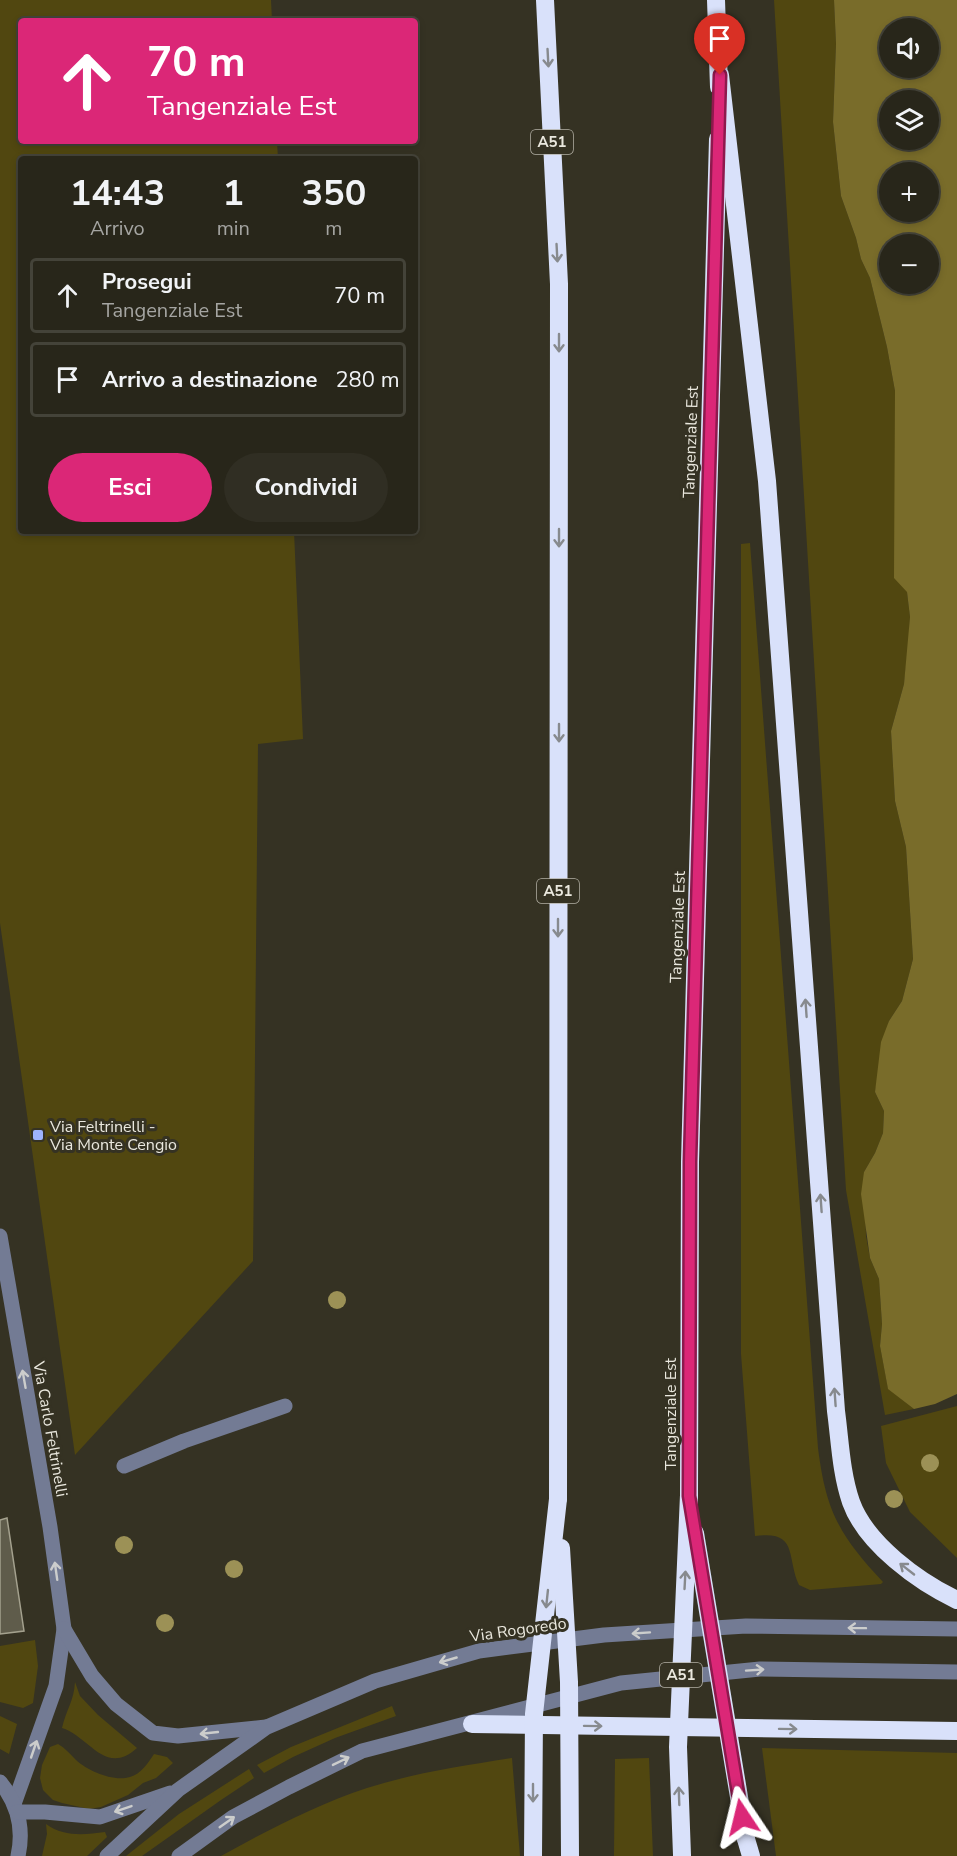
<!DOCTYPE html>
<html lang="it">
<head>
<meta charset="utf-8">
<style>
  body { margin:0; font-family:"Nunito Sans",sans-serif; background:#302e23; color:#f1f3f6; height:100vh; display:flex; flex-direction:column; font-size:22px; white-space:nowrap }
  * { box-sizing:border-box; margin:0 }
  p { font-size:20px; color:#a5a5a2 }
  .icon { flex:none; width:33px; height:33px; fill:none; stroke:currentColor; stroke-width:2; stroke-linecap:round; stroke-linejoin:round }
  .map { position:relative; flex:1; overflow:hidden }
  .drawer { position:absolute; left:18px; top:156px; width:400px; height:378px; display:flex; flex-direction:column; background:#28261a; border-radius:6px; box-shadow:0 3px 9px #0003,0 0 0 2px #444339 }
  .drawer>* { flex:none }
  .guide { position:absolute; left:18px; top:18px; width:400px; height:126px; border-radius:6px; box-shadow:0 3px 9px #0003,0 0 0 2px #444339; background:#db2777; color:#fff; overflow:hidden }
  .controls { position:absolute; left:879px; top:18px; display:grid; gap:12px }
  .controls a { display:grid; place-items:center; width:60px; height:60px; border-radius:50%; background:#28261a; box-shadow:0 3px 9px #0003,0 0 0 2px #444339; font-size:30px }
  .pin { position:absolute; display:grid; place-items:center; width:51px; height:51px; color:#fff; margin:-62px -26px; border-radius:50% 50% 50% 0; rotate:-45deg; box-shadow:0 0 6px #0007 }
  .pin .icon { rotate:45deg }
  .me { position:absolute; width:66px; margin:-33px; rotate:350deg; stroke-linejoin:round; filter:drop-shadow(0 0 4px #0008) }
  .turn { display:flex; align-items:center; gap:21px; height:126px; padding:0 30px; font-size:27px }
  .turn .icon { width:78px; height:78px; stroke-width:2.5 }
  .turn b { display:block; font-size:42px; line-height:51px }
  .eta { display:flex; justify-content:space-evenly; align-items:center; height:102px; text-align:center }
  .eta b { font-size:36px; font-weight:700; line-height:42px }
  .action { display:flex; gap:12px; margin-top:auto; padding:12px 30px }
  .action a { flex:1; height:69px; border-radius:36px; background:#db2777; color:#fff; font-size:24px; font-weight:700; line-height:69px; text-align:center }
  .action a+a { background:#302e23; color:#f1f3f6 }
  ul { padding:0; list-style:none }
  li { display:flex; align-items:center; gap:18px; height:75px; margin:0 12px 9px; padding:0 18px; border:3px solid #444339; border-radius:6px }
  li div { flex:1 }
  li b { display:block; font-size:22px }
  li em { font-style:normal }
  .map>svg:first-child { display:block }
  .green { fill:#514710 }
  .forest { fill:#796c2a; fill-rule:evenodd }
  .building { fill:#5f5c4b; stroke:#a4a18e; stroke-width:1.5 }
  .lines { fill:none; stroke-linecap:round; stroke-linejoin:round }
  .minor { stroke:#737b94; stroke-width:15 }
  .highway { stroke:#d9e1fa; stroke-width:18 }
  .highway-bridge { stroke:#d9e1fa; stroke-width:18 }
  .tree { fill:#9c9156 }
  .oneway { stroke:#878a8e }
  .oneway2 { stroke:#cccdcc }
  .route-casing { stroke:#8e194d; stroke-width:15 }
  .route { stroke:#db2777; stroke-width:10 }
  .poi-dot { fill:#9eb4fd; stroke:#353223; stroke-width:2 }
  .labels { text-anchor:middle; stroke-width:6; stroke-linejoin:round; paint-order:stroke }
  .shield { fill:#353223; stroke:#b4b1a6; stroke-width:1.5 }
  .shield-label { font-size:15px; font-weight:bold; fill:#eae8de }
  .street-label { font-size:16px; fill:#eae8de; stroke:#353223 }
  .poi-label { font-size:16px; fill:#eae8de; stroke:#353223; text-anchor:start }
</style>
</head>
<body>
<div class="map">
<svg width="957" height="1856" viewBox="0 0 957 1856">
  <rect width="100%" height="100%" fill="#353223"/>
  <g class="green">
    <path d="M 0,0 L 271,0 L 272,21 L 21,21 L 21,141 L 277,141 L 278,159 L 21,159 L 21,531 L 294,531 L 303,739 L 258,744 L 253,1261 L 75,1455 L 0,923 Z"/>
    <path d="M 774,0 L 834,0 L 836,44 L 833,122 L 841,196 L 856,238 L 861,259 L 870,278 L 887,347 L 895,391 L 896,442 L 907,592 L 910,617 L 909,641 L 904,684 L 891,731 L 895,801 L 906,847 L 913,959 L 902,1001 L 889,1021 L 875,1092 L 884,1111 L 883,1133 L 875,1153 L 864,1172 L 866,1236 L 870,1258 L 879,1279 L 882,1324 L 880,1346 L 888,1388 L 914,1409 L 885,1415 L 846,1190 Z"/>
    <path d="M 750,543 L 818,1448 C 826,1511 839,1535 883,1582 L 881,1584 L 810,1590 L 799,1585 C 786,1557 799,1530 755,1536 L 741,1354 L 741,544 Z"/>
    <path d="M 957,1406 L 957,1558 L 910,1512 L 886,1463 L 881,1426 Z"/>
    <path d="M 35,1640 L 38,1666 L 33,1703 L 23,1708 L 0,1702 L 0,1646 Z"/>
    <path d="M 75,1682 L 80,1696 L 98,1715 L 137,1748 C 105,1777 89,1736 62,1728 C 66,1710 74,1701 75,1682 Z"/>
    <path d="M 392,1706 L 396,1716 L 335,1738 L 293,1757 L 264,1773 L 257,1765 L 291,1747 Z"/>
    <path d="M 0,1716 L 17,1724 L 9,1754 L 0,1749 Z"/>
    <path d="M 58,1744 C 65,1748 70,1754 76,1760 C 88,1771 113,1782 130,1777 C 141,1774 148,1763 154,1754 L 167,1757 L 173,1763 L 156,1778 L 143,1783 L 128,1795 L 101,1807 L 89,1809 L 62,1803 L 53,1800 L 43,1790 L 40,1778 L 42,1765 L 50,1747 Z"/>
    <path d="M 762,1748 L 957,1753 L 957,1856 L 776,1856 Z"/>
    <path d="M 512,1758 L 520,1856 L 221,1856 C 268,1830 316,1805 367,1788 C 414,1773 463,1766 512,1758 Z"/>
    <path d="M 649,1758 L 653,1856 L 614,1856 L 615,1759 Z"/>
    <path d="M 249,1769 L 254,1778 L 221,1800 L 142,1856 L 126,1856 L 179,1814 Z"/>
    <path d="M 46,1824 C 64,1837 84,1835 105,1832 L 107,1837 L 87,1856 L 42,1856 L 47,1834 Z"/>
  </g>
  <path class="forest" d="M 834,0 L 957,0 L 957,1394 L 935,1404 L 914,1409 L 888,1389 L 880,1346 L 882,1324 L 879,1279 L 870,1258 L 861,1194 L 864,1172 L 875,1153 L 883,1133 L 884,1111 L 875,1092 L 881,1042 L 889,1021 L 902,1001 L 913,959 L 906,847 L 895,801 L 891,731 L 904,684 L 910,617 L 907,592 L 894,578 L 895,391 L 887,347 L 870,278 L 861,259 L 856,238 L 841,196 L 833,122 L 836,44 ZM 890,28 L 928,28 L 928,68 L 890,68 ZM 890,100 L 928,100 L 928,140 L 890,140 ZM 890,172 L 928,172 L 928,212 L 890,212 ZM 890,244 L 928,244 L 928,284 L 890,284 Z"/>
  <path class="building" d="M 7,1518 L 24,1631 L 0,1634 L 0,1520 Z"/>
  <g class="lines">
    <g class="minor">
      <path d="M 0,1236 L 50,1527 L 64,1629 L 56,1686 L 14,1804"/>
      <path d="M 124,1466 L 184,1441 L 285,1406"/>
      <path d="M 64,1629 L 92,1676 L 116,1704 L 153,1733 L 178,1736 L 266,1727"/>
      <path d="M 0,1782 C 18,1804 24,1829 18,1856"/>
      <path d="M 17,1812 L 45,1812 L 100,1817 L 170,1793"/>
      <path d="M 107,1856 L 178,1790 L 267,1727 L 375,1681 L 479,1651 L 604,1635 L 746,1626 L 957,1629"/>
      <path d="M 179,1856 L 233,1817 L 289,1787 L 362,1751 L 621,1683 L 760,1669 L 957,1672"/>
    </g>
    <g class="highway">
      <path d="M 545,0 L 559,284 L 558,1499"/>
      <path d="M 716,0 L 719,87"/>
      <path d="M 720,75 L 767,481 L 836,1411 C 840,1441 841,1473 851,1502 C 866,1544 919,1582 957,1600"/>
      <path d="M 689,1495 L 690,1162 L 718,139"/>
      <path d="M 472,1724 L 957,1731"/>
      <path d="M 746,1839 L 751,1856"/>
    </g>
    <g class="highway-bridge">
      <path d="M 695,1533 L 746,1839"/>
      <path d="M 561,1548 L 569,1682 L 570,1856"/>
      <path d="M 682,1855 L 678,1747 L 689,1495"/>
      <path d="M 533,1856 L 534,1714 L 558,1499"/>
    </g>
  </g>
  <g class="tree">
    <circle cx="337" cy="1300" r="9"/>
    <circle cx="930" cy="1463" r="9"/>
    <circle cx="894" cy="1499" r="9"/>
    <circle cx="124" cy="1545" r="9"/>
    <circle cx="234" cy="1569" r="9"/>
    <circle cx="165" cy="1623" r="9"/>
  </g>
  <defs><path id="oneway-shaft" d="M-6 0H5M1.5-3L5.5 0L1.5 3" fill="none" stroke-width="1.6" stroke-linecap="round" stroke-linejoin="round" transform="scale(1.5)"/></defs>
  <g class="oneway">
    <use href="#oneway-shaft" transform="translate(548 58) rotate(87)"/>
    <use href="#oneway-shaft" transform="translate(557 253) rotate(87)"/>
    <use href="#oneway-shaft" transform="translate(559 343) rotate(90)"/>
    <use href="#oneway-shaft" transform="translate(559 538) rotate(90)"/>
    <use href="#oneway-shaft" transform="translate(559 733) rotate(90)"/>
    <use href="#oneway-shaft" transform="translate(558 928) rotate(90)"/>
    <use href="#oneway-shaft" transform="translate(806 1008) rotate(-94)"/>
    <use href="#oneway-shaft" transform="translate(821 1203) rotate(-94)"/>
    <use href="#oneway-shaft" transform="translate(835 1397) rotate(-94)"/>
    <use href="#oneway-shaft" transform="translate(907 1569) rotate(-142)"/>
    <use href="#oneway-shaft" transform="translate(685 1580) rotate(-87)"/>
    <use href="#oneway-shaft" transform="translate(547 1599) rotate(96)"/>
    <use href="#oneway-shaft" transform="translate(593 1726) rotate(1)"/>
    <use href="#oneway-shaft" transform="translate(788 1729) rotate(1)"/>
    <use href="#oneway-shaft" transform="translate(533 1793) rotate(90)"/>
    <use href="#oneway-shaft" transform="translate(679 1796) rotate(-92)"/>
  </g>
  <g class="oneway2">
    <use href="#oneway-shaft" transform="translate(24 1379) rotate(-100)"/>
    <use href="#oneway-shaft" transform="translate(56 1571) rotate(-98)"/>
    <use href="#oneway-shaft" transform="translate(857 1628) rotate(-179)"/>
    <use href="#oneway-shaft" transform="translate(641 1633) rotate(176)"/>
    <use href="#oneway-shaft" transform="translate(448 1660) rotate(164)"/>
    <use href="#oneway-shaft" transform="translate(755 1670) rotate(-4)"/>
    <use href="#oneway-shaft" transform="translate(209 1733) rotate(174)"/>
    <use href="#oneway-shaft" transform="translate(34 1749) rotate(-71)"/>
    <use href="#oneway-shaft" transform="translate(341 1761) rotate(-26)"/>
    <use href="#oneway-shaft" transform="translate(123 1809) rotate(161)"/>
    <use href="#oneway-shaft" transform="translate(227 1822) rotate(-35)"/>
  </g>
  <g class="lines">
    <defs>
      <path id="route" d="M 720,75 L 690,1162 L 689,1496 L 742,1817"/>
    </defs>
    <use href="#route" class="route-casing"/>
    <use href="#route" class="route"/>
  </g>
  <rect class="poi-dot" x="32" y="1129" width="12" height="12" rx="3"/>
  <g class="labels">
    <g class="shield">
      <rect x="531" y="130" width="42" height="24" rx="4.5"/>
      <rect x="537" y="879" width="42" height="24" rx="4.5"/>
      <rect x="660" y="1663" width="42" height="24" rx="4.5"/>
    </g>
    <g class="shield-label">
      <text x="552" y="147">A51</text>
      <text x="558" y="896">A51</text>
      <text x="681" y="1680">A51</text>
    </g>
    <g class="street-label">
      <text transform="translate(690 442) rotate(-88)" y="6">Tangenziale Est</text>
      <text transform="translate(677 927) rotate(-88)" y="6">Tangenziale Est</text>
      <text transform="translate(670 1414) rotate(-90)" y="6">Tangenziale Est</text>
      <text transform="translate(51 1429) rotate(80)" y="6">Via Carlo Feltrinelli</text>
      <text transform="translate(518 1629) rotate(-8)" y="6">Via Rogoredo</text>
    </g>
    <g class="poi-label">
      <text x="50" y="1132">Via Feltrinelli -<tspan x="50" dy="18">Via Monte Cengio</tspan></text>
    </g>
  </g>
</svg>
<div class="controls">
<a><svg class="icon" aria-label="sound" viewBox="0 0 24 24"><path d="M4 9h4l5-4v14l-5-4H4zM17 9q2 3 0 6"/></svg></a>
<a><svg class="icon" aria-label="layers" viewBox="0 0 24 24"><path d="M12 4l9 5-9 5-9-5zM3 14l9 5 9-5"/></svg></a>
<a>+</a>
<a>−</a>
</div>
<div class="pin" style="left:720px;top:75px;background:#d93025"><svg class="icon" aria-label="arrive" viewBox="0 0 24 24"><path d="M6 21V4h12l-3 4 3 4H6"/></svg></div>
<svg class="me" style="left:742px;top:1817px" viewBox="-20 -20 40 40"><path d="M0-17L14 15 0 8-14 15z" fill="#db2777" stroke="#fff" stroke-width="4"/></svg>
<div class="guide">
<div class="turn"><svg class="icon" aria-label="ahead" viewBox="0 0 24 24"><path d="M12 20V5M6 11l6-6 6 6"/></svg><div><b>70 m</b>Tangenziale Est</div></div>
</div>
<section class="drawer">
<div class="eta">
<div><b>14:43</b><p>Arrivo</p></div>
<div><b>1</b><p>min</p></div>
<div><b>350</b><p>m</p></div>
</div>
<ul>
<li><svg class="icon" aria-label="ahead" viewBox="0 0 24 24"><path d="M12 20V5M6 11l6-6 6 6"/></svg><div><b>Prosegui</b><p>Tangenziale Est</p></div><em>70 m</em></li>
<li><svg class="icon" aria-label="arrive" viewBox="0 0 24 24"><path d="M6 21V4h12l-3 4 3 4H6"/></svg><div><b>Arrivo a destinazione</b></div><em>280 m</em></li>
</ul>
<div class="action"><a>Esci</a><a>Condividi</a></div>
</section>
</div>
</body>
</html>
